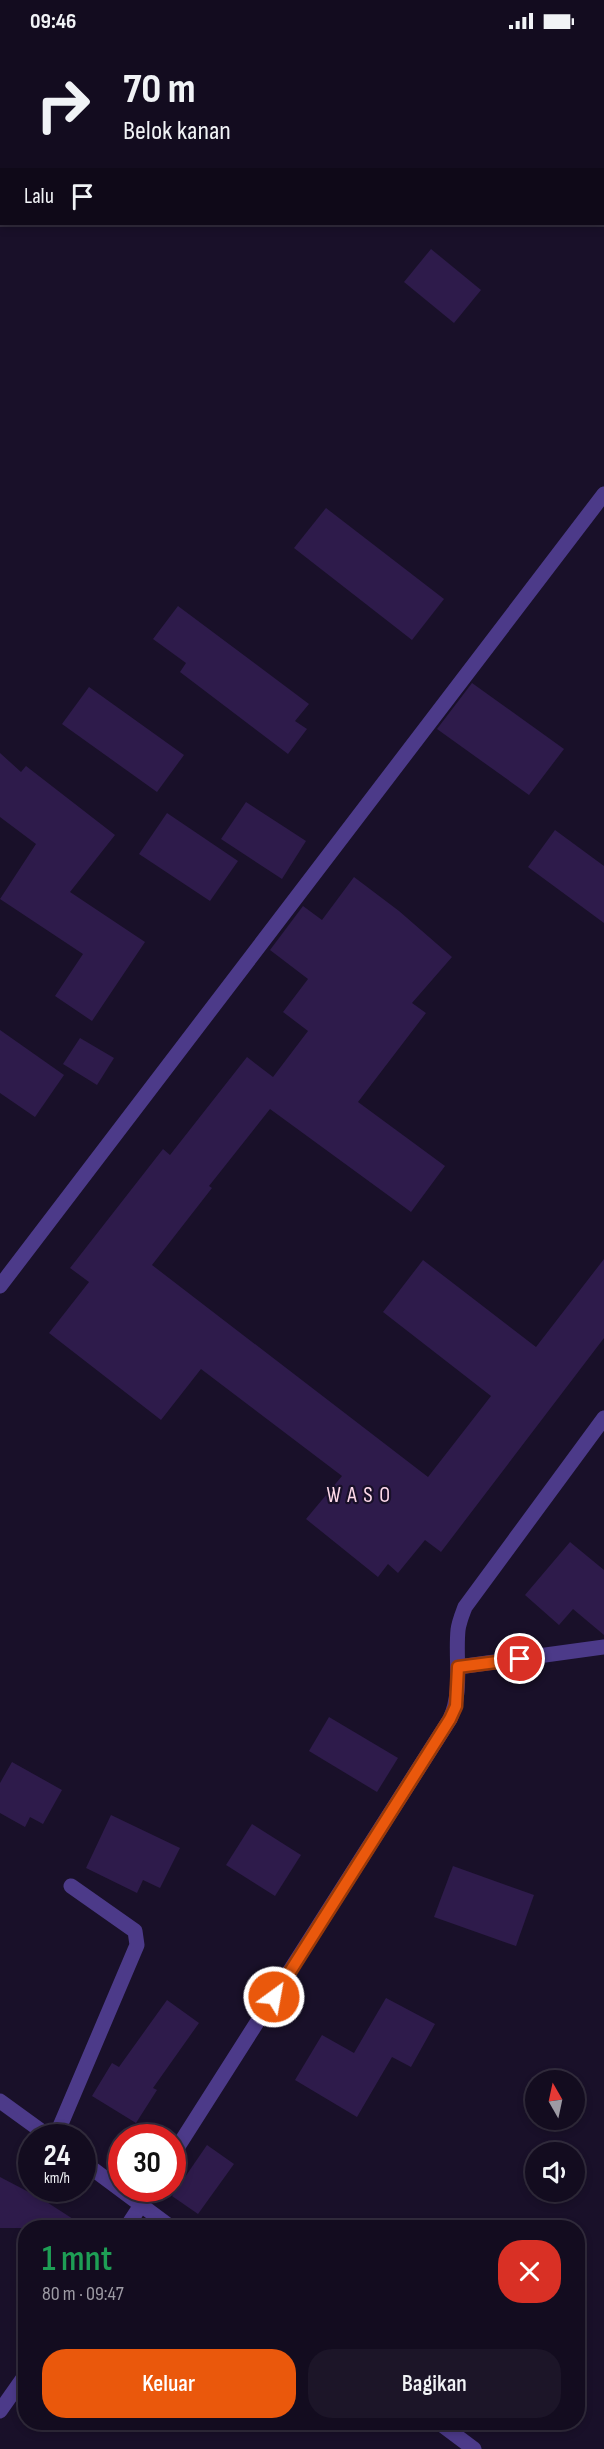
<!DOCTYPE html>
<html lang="id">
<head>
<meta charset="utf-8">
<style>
  body { margin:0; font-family:"Sofia Sans Condensed",sans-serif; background:#1c1528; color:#f1f3f6; height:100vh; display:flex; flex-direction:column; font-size:22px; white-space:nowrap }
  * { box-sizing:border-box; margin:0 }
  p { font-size:20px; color:#9d9ba4 }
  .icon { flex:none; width:33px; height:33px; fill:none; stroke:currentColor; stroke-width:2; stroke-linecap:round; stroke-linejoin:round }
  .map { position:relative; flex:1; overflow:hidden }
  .drawer { position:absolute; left:18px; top:2178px; width:567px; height:210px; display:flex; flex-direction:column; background:#130c1f; border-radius:24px; box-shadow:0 3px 9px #0003,0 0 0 2px #322c3d }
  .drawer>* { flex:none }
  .banner { position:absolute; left:0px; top:0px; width:604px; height:183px; box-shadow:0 3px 9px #0003,0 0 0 2px #322c3d; background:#130c1f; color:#f1f3f6; overflow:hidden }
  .needle { width:39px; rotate:351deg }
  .tools { position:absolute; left:525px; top:2028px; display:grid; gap:12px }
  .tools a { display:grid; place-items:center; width:60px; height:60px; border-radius:50%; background:#130c1f; box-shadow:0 3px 9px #0003,0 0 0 2px #322c3d; font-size:30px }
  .speed { position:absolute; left:18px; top:2082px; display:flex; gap:12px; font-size:30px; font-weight:700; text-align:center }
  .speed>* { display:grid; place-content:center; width:78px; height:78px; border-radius:50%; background:#130c1f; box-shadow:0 3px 9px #0003,0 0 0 2px #322c3d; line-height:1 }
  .speed small { font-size:15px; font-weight:400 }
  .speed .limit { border:9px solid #d22; background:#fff; color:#111 }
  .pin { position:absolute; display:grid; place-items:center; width:51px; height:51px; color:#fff; margin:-26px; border:3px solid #fff; border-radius:50%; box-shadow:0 2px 6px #0007 }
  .me { position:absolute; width:66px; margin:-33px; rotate:32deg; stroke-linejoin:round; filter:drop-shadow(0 0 4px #0008) }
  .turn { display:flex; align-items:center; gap:21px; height:126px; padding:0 24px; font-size:27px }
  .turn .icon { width:78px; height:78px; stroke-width:2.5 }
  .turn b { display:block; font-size:42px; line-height:51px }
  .then { display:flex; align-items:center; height:57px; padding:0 24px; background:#0003; gap:12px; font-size:22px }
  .round { display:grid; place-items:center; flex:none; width:63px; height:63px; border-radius:24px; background:#1c1528 }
  .summary { display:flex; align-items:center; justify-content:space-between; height:102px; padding:0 24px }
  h1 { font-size:36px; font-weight:600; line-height:45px; color:#1e9e55 }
  .button { display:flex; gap:12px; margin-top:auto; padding:12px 24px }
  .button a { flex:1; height:69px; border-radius:24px; background:#ea580c; color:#fff; font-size:24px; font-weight:600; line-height:69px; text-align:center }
  .button a+a { background:#1c1528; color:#f1f3f6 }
  .status { display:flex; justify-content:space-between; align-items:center; height:42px; padding:0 30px; background:#130c1f; direction:ltr }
  .status svg { height:16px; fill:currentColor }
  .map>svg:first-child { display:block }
  .building { fill:#2e1b4b }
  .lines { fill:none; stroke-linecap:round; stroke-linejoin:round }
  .service { stroke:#4c3a89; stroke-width:15 }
  .minor { stroke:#4c3a89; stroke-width:15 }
  .route-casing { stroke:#983908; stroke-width:15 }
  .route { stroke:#ea580c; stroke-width:10 }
  .labels { text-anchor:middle; stroke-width:4.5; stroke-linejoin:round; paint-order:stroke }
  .quarter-label { font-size:22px; letter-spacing:1.5px; fill:#ffdaea; stroke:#191029 }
</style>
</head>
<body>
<div class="status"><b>09:46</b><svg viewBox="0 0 49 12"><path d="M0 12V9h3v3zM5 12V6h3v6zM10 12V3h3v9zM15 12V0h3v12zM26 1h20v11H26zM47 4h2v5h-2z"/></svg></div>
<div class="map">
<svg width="604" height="2407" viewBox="0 0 604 2407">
  <rect width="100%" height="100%" fill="#191029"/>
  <g class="building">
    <path d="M 431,207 L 481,248 L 454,281 L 404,240 Z"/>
    <path d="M 326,466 L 444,557 L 412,598 L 294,506 Z"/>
    <path d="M 178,564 L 309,662 L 295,679 L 307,687 L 288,712 L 180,630 L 186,621 L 153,597 Z"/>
    <path d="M 472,641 L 564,707 L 529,753 L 437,687 Z"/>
    <path d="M 89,645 L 184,713 L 157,750 L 62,682 Z"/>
    <path d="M 0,711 L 21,730 L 26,724 L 115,793 L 70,850 L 145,900 L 92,979 L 55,954 L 83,912 L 0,857 L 36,802 L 0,775 Z"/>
    <path d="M 246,760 L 306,799 L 282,837 L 221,797 Z"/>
    <path d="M 167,771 L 238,819 L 210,859 L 139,812 Z"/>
    <path d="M 555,788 L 604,824 L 604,881 L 528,825 Z"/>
    <path d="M 354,835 L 399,869 L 452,915 L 412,961 L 426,971 L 358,1060 L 445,1124 L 411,1170 L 270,1067 L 209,1144 L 212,1146 L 152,1223 L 428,1435 L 491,1354 L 383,1270 L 423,1218 L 536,1305 L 604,1217 L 604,1296 L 441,1510 L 425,1498 L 398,1531 L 388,1522 L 378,1535 L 306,1477 L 342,1434 L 201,1327 L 161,1378 L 49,1291 L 89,1240 L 70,1226 L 163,1107 L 170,1113 L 247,1015 L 273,1035 L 308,989 L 283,970 L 308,937 L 270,908 L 303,864 L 322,878 Z"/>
    <path d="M 0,988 L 64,1033 L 35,1075 L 0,1051 Z"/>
    <path d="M 80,996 L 114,1016 L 97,1043 L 63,1022 Z"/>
    <path d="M 570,1500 L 604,1528 L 604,1593 L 573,1567 L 559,1583 L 525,1553 Z"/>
    <path d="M 329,1675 L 398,1716 L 377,1750 L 309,1709 Z"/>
    <path d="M 12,1720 L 62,1748 L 43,1782 L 30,1775 L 25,1785 L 0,1771 L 0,1741 Z"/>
    <path d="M 111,1773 L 180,1806 L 160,1846 L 143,1838 L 137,1851 L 86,1826 Z"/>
    <path d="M 252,1782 L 301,1813 L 275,1854 L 226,1823 Z"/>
    <path d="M 453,1824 L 534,1853 L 516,1904 L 434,1875 Z"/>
    <path d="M 386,1956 L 435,1982 L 411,2025 L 392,2015 L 357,2075 L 295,2038 L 322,1993 L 354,2011 Z"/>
    <path d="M 167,1958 L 199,1981 L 153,2046 L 157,2048 L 136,2081 L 92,2054 L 112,2021 L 119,2025 Z"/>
    <path d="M 207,2103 L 234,2122 L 198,2172 L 172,2154 Z"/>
    <path d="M 0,2135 L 42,2157 L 87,2186 L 0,2186 Z"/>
  </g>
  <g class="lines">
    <path class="service" d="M 55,2096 L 137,1903 L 135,1889 L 71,1844"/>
    <g class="minor">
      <path d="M 0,1244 L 604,452"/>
      <path d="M 458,1625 L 604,1605"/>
      <path d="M 0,2059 L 51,2096"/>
      <path d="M 172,2114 L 450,1677 C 463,1649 455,1618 458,1588 C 459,1580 462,1573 465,1565 L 604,1376"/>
      <path d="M 82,2119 L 172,2186"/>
      <path d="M 126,2186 L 152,2146"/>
      <path d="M 0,2369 L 26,2332"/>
      <path d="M 438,2380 L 474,2407"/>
    </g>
  </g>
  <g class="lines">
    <defs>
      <path id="route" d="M 274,1955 L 450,1677 L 456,1664 L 458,1625 L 520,1617"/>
    </defs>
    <use href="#route" class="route-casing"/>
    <use href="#route" class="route"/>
  </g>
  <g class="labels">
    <g class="quarter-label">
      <text x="359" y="1460">W A S O</text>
    </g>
  </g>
</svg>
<div class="tools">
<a><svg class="needle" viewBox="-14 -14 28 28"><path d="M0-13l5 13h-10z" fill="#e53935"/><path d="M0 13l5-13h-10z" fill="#9d9ba4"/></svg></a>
<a><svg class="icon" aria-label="sound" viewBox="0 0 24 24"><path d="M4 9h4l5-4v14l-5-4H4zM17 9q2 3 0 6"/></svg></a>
</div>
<div class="speed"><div>24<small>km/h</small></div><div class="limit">30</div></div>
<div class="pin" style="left:520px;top:1617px;background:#d93025"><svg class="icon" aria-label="arrive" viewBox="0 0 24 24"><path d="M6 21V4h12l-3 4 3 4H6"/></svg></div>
<svg class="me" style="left:274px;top:1955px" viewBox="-20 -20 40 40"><circle r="17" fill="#ea580c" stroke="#fff" stroke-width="3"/><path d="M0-11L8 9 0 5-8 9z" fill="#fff"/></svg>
<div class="banner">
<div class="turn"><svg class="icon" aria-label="right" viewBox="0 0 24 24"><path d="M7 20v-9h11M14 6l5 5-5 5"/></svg><div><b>70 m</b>Belok kanan</div></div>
<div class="then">Lalu<svg class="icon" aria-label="arrive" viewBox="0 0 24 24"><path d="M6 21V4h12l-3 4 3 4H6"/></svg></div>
</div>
<section class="drawer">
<div class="summary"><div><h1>1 mnt</h1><p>80 m · 09:47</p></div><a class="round" style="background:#d93025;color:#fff"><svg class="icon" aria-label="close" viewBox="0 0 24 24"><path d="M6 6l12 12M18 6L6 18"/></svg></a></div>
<div class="button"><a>Keluar</a><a>Bagikan</a></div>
</section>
</div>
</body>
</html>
